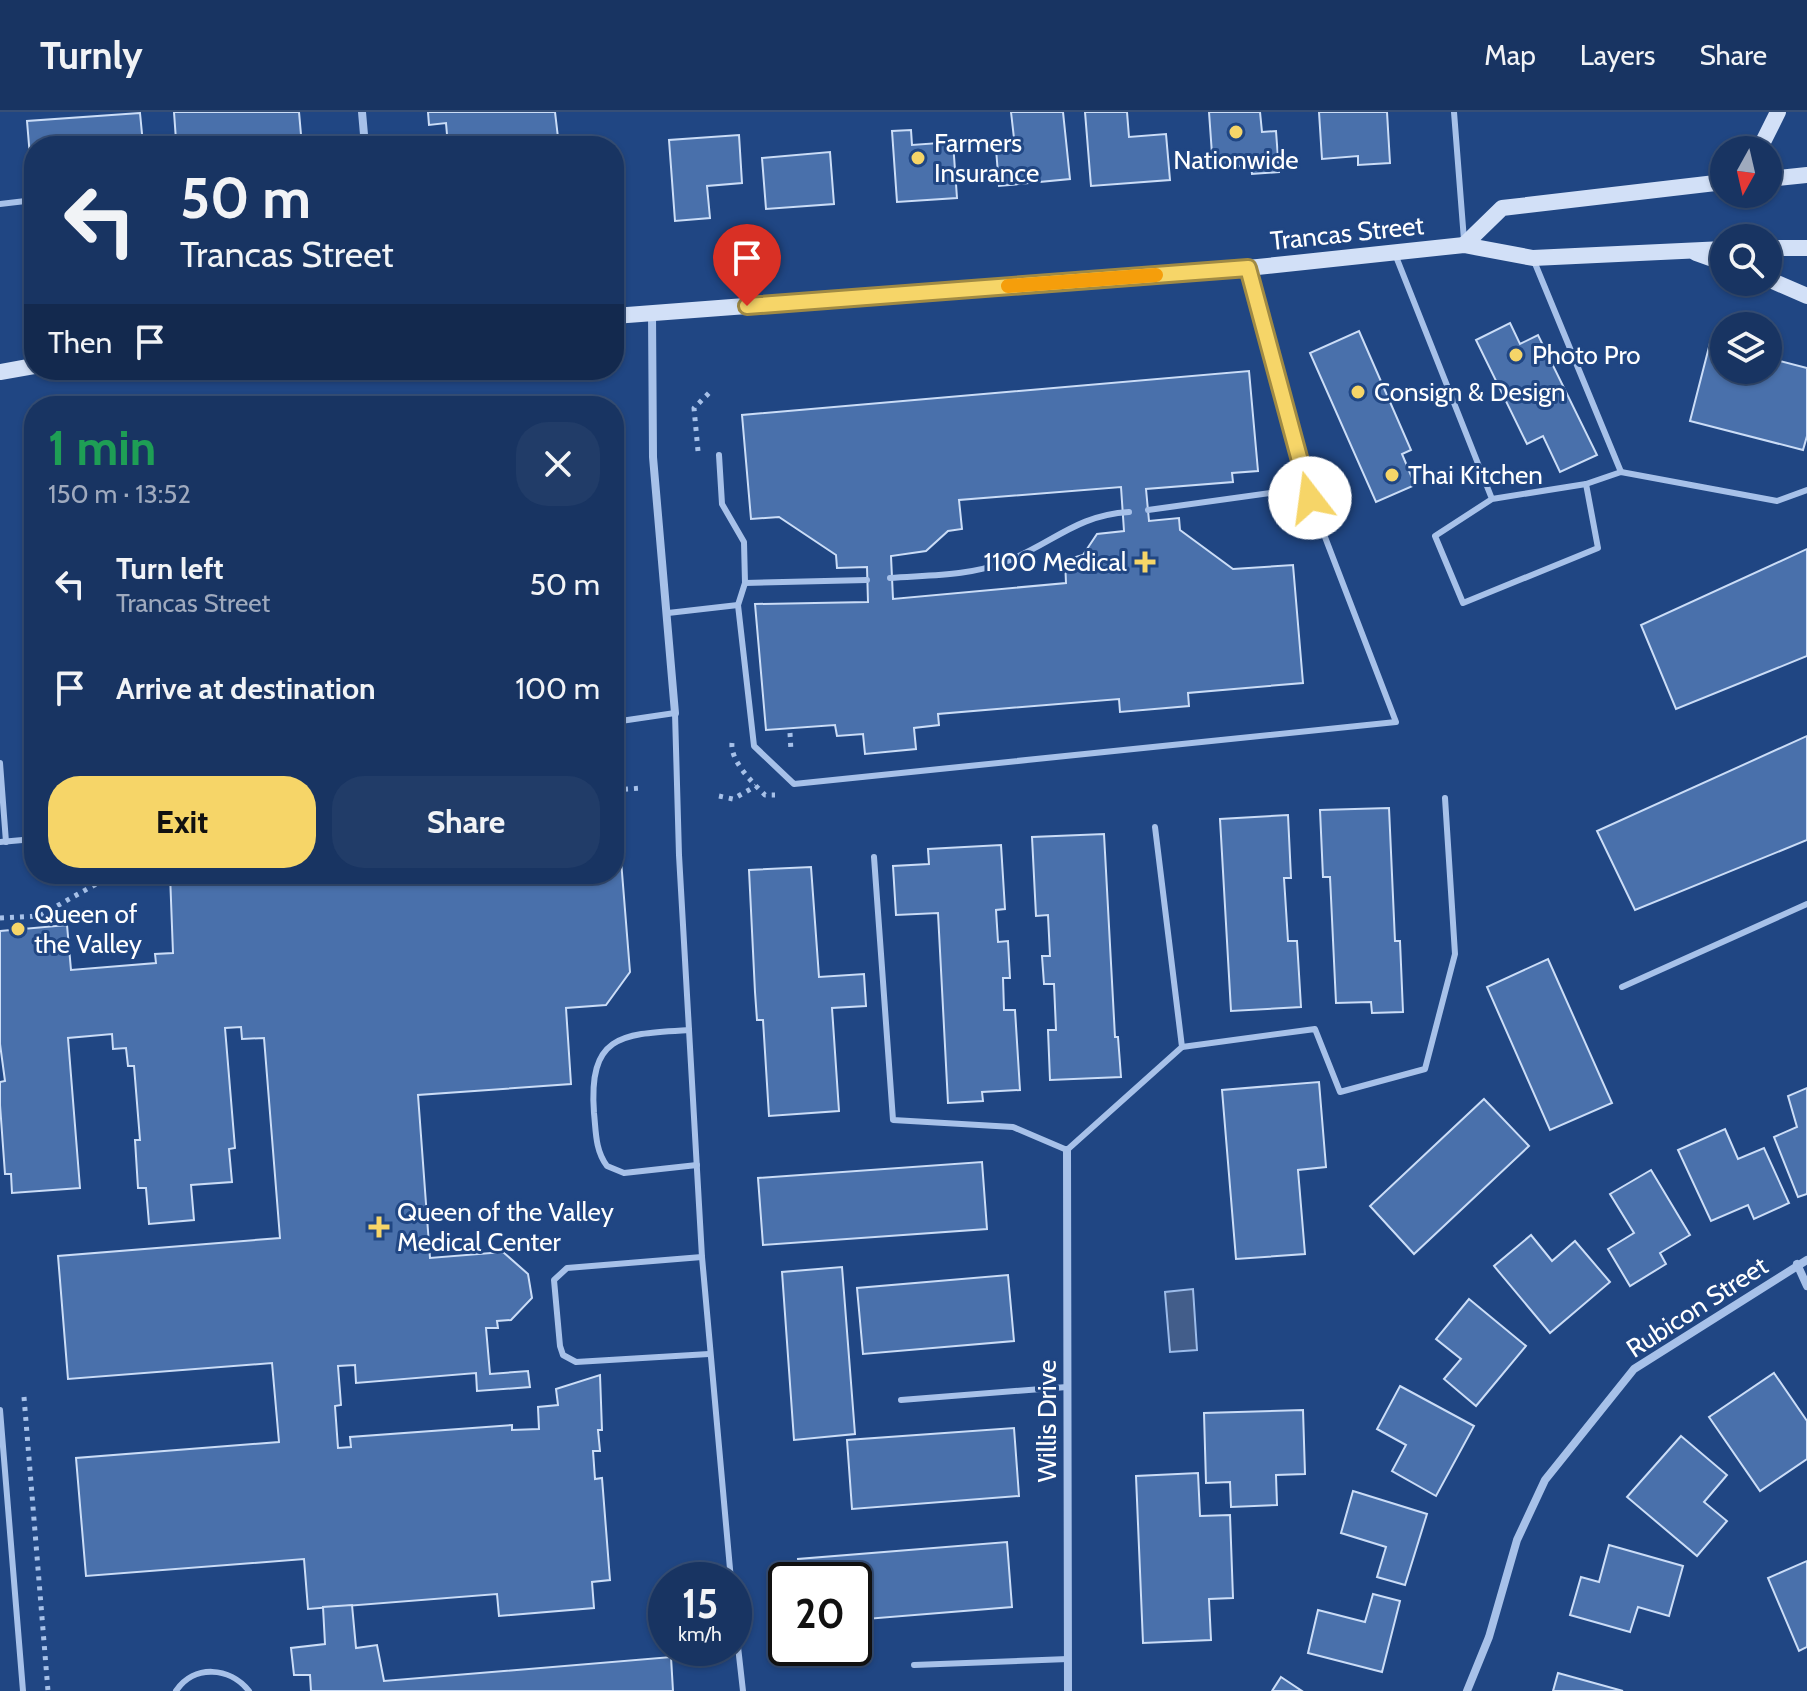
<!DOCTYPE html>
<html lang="en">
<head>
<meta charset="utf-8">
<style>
  body { margin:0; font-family:Cabin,sans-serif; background:#213c68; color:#f1f3f6; height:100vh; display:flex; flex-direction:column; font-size:30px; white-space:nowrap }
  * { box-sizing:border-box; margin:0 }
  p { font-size:26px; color:#9faabe }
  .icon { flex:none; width:44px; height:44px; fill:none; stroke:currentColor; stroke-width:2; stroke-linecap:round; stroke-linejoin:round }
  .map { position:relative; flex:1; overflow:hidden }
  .drawer { position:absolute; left:24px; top:284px; width:600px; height:488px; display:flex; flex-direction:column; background:#183462; border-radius:32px; box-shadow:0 2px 6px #0004,0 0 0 2px #364f77 }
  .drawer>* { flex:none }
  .banner { position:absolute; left:24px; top:24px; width:600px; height:244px; border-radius:32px; box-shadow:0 2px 6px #0004,0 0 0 2px #364f77; background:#183462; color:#f1f3f6; overflow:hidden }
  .needle { width:52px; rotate:188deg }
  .fabs { position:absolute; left:1710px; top:24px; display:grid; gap:16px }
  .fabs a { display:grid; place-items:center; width:72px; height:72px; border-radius:50%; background:#183462; box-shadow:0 2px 6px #0004,0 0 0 2px #364f77; font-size:40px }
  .speed { position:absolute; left:648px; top:1450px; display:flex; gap:16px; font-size:40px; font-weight:700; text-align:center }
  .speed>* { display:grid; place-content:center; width:104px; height:104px; border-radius:50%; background:#183462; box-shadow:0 2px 6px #0004,0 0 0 2px #364f77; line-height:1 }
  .speed small { font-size:20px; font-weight:400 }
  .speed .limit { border:4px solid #111; border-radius:12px; background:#fff; color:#111 }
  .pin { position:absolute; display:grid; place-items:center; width:68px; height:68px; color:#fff; margin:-82px -34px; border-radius:50% 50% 50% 0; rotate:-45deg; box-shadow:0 0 8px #0007 }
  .pin .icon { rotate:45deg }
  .me { position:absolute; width:88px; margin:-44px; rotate:345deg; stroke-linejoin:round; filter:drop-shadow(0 0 6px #0008) }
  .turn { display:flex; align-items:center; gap:28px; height:168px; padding:0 24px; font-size:36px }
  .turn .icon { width:104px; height:104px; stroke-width:2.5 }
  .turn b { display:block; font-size:56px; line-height:68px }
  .then { display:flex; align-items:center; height:76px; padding:0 24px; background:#0003; gap:16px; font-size:30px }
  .round { display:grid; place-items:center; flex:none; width:84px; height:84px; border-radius:32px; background:#213c68 }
  .overview { display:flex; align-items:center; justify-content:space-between; height:136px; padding:0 24px }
  h1 { font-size:48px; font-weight:800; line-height:60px; color:#1e9e55 }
  .action { display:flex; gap:16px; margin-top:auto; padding:16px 24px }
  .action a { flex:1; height:92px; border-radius:32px; background:#f6d568; color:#111; font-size:32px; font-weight:800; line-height:92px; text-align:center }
  .action a+a { background:#213c68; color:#f1f3f6 }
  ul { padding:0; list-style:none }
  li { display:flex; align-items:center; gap:24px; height:104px; padding:0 24px }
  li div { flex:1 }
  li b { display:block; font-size:30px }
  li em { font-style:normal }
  header { display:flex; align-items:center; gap:48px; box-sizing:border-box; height:112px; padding:0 40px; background:#183462; border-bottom:2px solid #364f77 }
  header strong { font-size:38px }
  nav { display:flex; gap:44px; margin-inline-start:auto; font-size:28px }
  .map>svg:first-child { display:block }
  .water { fill:#425d8a; stroke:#9bbbea; stroke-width:2 }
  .building { fill:#4970ab; stroke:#cbddf7; stroke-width:2; fill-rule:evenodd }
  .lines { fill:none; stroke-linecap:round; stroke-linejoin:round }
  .path { stroke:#a7c1e9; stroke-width:5; stroke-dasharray:4 6; stroke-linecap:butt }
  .lane { stroke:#a7c1e9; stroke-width:6 }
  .street { stroke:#a7c1e9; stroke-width:8 }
  .secondary { stroke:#d2e0f7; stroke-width:16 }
  .route-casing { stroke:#a08a44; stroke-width:20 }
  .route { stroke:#f6d568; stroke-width:14 }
  .slow { stroke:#f59e0b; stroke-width:14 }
  .poi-dot { fill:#f6d568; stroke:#204683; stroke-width:3 }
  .labels { text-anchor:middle; stroke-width:6; stroke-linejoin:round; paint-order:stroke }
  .poi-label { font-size:26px; fill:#fff; stroke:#204683; text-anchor:start }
  .street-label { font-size:26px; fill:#fff; stroke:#204683 }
</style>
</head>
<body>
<header>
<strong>Turnly</strong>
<nav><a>Map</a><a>Layers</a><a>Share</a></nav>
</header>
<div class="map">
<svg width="1807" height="1579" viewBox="0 0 1807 1579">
  <rect width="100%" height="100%" fill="#204683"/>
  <path class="water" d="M 1193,1177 L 1197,1238 L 1170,1240 L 1165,1180 Z"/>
  <g class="building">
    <path d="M 174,0 L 299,0 L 302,34 L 260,34 L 259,23 L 176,28 Z"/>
    <path d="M 428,0 L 555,0 L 559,34 L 448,34 L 446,11 L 429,13 Z"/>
    <path d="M 1011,0 L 1063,0 L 1070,67 L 999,74 L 996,37 L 1015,35 Z"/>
    <path d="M 1085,0 L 1127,0 L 1129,25 L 1166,22 L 1170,68 L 1091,74 Z"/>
    <path d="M 1209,0 L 1260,0 L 1262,20 L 1276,19 L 1279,60 L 1252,62 L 1251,53 L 1213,56 Z"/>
    <path d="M 1319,0 L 1387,0 L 1390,51 L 1358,53 L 1358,44 L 1322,47 Z"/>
    <path d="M 140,1 L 143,32 L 34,34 L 32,69 L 27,9 Z"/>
    <path d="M 911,18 L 912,33 L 953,30 L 957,86 L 897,90 L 892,19 Z"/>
    <path d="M 739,23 L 742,71 L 707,74 L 710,106 L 675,109 L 669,28 Z"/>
    <path d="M 830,40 L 834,92 L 766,97 L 762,46 Z"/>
    <path d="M 1510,211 L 1520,232 L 1538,223 L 1597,343 L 1560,360 L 1543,324 L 1527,332 L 1476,228 Z"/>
    <path d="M 1359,219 L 1411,338 L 1402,342 L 1415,373 L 1376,390 L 1310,241 Z"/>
    <path d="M 1710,231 L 1724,235 L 1724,258 L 1768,258 L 1768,246 L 1807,256 L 1807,324 L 1803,338 L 1690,309 Z"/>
    <path d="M 1249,259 L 1258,359 L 1232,361 L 1233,370 L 1146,377 L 1149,409 L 1179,406 L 1180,418 L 1233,457 L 1293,453 L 1303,571 L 1188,581 L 1189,594 L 1120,600 L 1119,587 L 938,602 L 939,613 L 914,616 L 916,637 L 865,642 L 863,622 L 837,624 L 835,613 L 766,618 L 755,492 L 868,490 L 867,455 L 837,456 L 836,443 L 779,405 L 751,407 L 742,303 ZM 1121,375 L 1124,419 L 1097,422 L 1083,443 L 1065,448 L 1066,471 L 893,487 L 891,444 L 926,439 L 948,419 L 962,417 L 959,388 Z"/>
    <path d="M 1807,437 L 1807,544 L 1676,597 L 1641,513 Z"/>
    <path d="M 1807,624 L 1807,728 L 1635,798 L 1597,719 Z"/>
    <path d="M 616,686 L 630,860 L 606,893 L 566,896 L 571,972 L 418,983 L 430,1146 L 503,1140 L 528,1162 L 532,1186 L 511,1208 L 497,1209 L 498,1216 L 486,1216 L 490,1262 L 528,1259 L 530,1275 L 477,1279 L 476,1261 L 356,1271 L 355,1253 L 338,1254 L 341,1293 L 335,1294 L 338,1336 L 351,1335 L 350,1325 L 512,1313 L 512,1318 L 539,1317 L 538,1295 L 558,1293 L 556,1277 L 600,1263 L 602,1318 L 598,1318 L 600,1339 L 593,1339 L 595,1367 L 602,1366 L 610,1468 L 592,1470 L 594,1496 L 499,1504 L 497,1482 L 308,1497 L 304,1447 L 86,1464 L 76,1346 L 279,1330 L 272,1251 L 68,1267 L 58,1144 L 280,1126 L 264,926 L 242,927 L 241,915 L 225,916 L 235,1036 L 229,1037 L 232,1070 L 191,1073 L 194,1108 L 149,1112 L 146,1076 L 138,1076 L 135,1028 L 140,1028 L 134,954 L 128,954 L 126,936 L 113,937 L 112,922 L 68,926 L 80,1076 L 12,1081 L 11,1062 L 5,1062 L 0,993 L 0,970 L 5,969 L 0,932 L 0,819 L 67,813 L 71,858 L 156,851 L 155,842 L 173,841 L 170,762 L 614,762 Z"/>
    <path d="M 1389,696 L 1395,829 L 1400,829 L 1403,900 L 1372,901 L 1371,890 L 1336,891 L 1330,765 L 1323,765 L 1320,698 Z"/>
    <path d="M 1288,703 L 1291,766 L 1284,766 L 1288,829 L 1297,829 L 1301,895 L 1231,899 L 1220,707 Z"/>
    <path d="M 1104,722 L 1115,925 L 1118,925 L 1121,965 L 1050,968 L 1048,918 L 1056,918 L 1054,872 L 1044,872 L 1042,844 L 1050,844 L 1048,803 L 1036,804 L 1032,725 Z"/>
    <path d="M 1001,733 L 1005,797 L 996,798 L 998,830 L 1008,829 L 1010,866 L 1003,866 L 1004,898 L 1015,898 L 1020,978 L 982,980 L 983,989 L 948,991 L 938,801 L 896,803 L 893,754 L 929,752 L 928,737 Z"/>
    <path d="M 811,755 L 819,865 L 864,862 L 866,894 L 832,896 L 839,999 L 769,1004 L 763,908 L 757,908 L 755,880 L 749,758 Z"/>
    <path d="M 1548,847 L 1612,991 L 1550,1018 L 1487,875 Z"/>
    <path d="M 1319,970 L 1326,1055 L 1298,1058 L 1305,1142 L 1236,1147 L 1222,978 Z"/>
    <path d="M 1807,976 L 1807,1082 L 1798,1085 L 1774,1025 L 1797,1015 L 1788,984 Z"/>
    <path d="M 1484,987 L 1529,1034 L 1414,1142 L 1370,1094 Z"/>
    <path d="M 1725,1017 L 1738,1047 L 1764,1036 L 1789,1091 L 1754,1107 L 1748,1093 L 1711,1109 L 1678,1038 Z"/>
    <path d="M 982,1050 L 987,1117 L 763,1133 L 758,1066 Z"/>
    <path d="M 1651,1058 L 1690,1123 L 1660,1141 L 1666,1152 L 1630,1174 L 1608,1137 L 1634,1121 L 1610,1082 Z"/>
    <path d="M 1531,1123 L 1552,1149 L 1575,1129 L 1610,1170 L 1550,1221 L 1494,1154 Z"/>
    <path d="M 842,1155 L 855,1322 L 794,1328 L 782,1160 Z"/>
    <path d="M 1008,1163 L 1014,1229 L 863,1242 L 857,1176 Z"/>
    <path d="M 1469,1187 L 1526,1234 L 1476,1294 L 1444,1267 L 1461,1247 L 1436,1227 Z"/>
    <path d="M 1774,1261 L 1807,1309 L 1807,1347 L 1760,1379 L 1709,1305 Z"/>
    <path d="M 1400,1274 L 1474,1314 L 1436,1384 L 1392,1359 L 1406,1333 L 1377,1317 Z"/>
    <path d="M 1303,1298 L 1305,1362 L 1276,1363 L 1277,1393 L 1231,1395 L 1230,1370 L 1206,1371 L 1204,1301 Z"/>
    <path d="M 1014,1316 L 1019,1384 L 852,1397 L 847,1328 Z"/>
    <path d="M 1681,1324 L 1727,1363 L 1704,1390 L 1727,1409 L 1697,1444 L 1627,1385 Z"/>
    <path d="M 1198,1361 L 1200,1404 L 1230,1403 L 1233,1486 L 1209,1487 L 1211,1528 L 1143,1531 L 1136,1364 Z"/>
    <path d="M 1353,1379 L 1427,1402 L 1405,1473 L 1377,1465 L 1386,1435 L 1341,1421 Z"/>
    <path d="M 1007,1430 L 1012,1495 L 854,1508 L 854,1468 L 800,1468 L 798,1447 Z"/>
    <path d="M 1609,1433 L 1683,1454 L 1669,1504 L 1638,1495 L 1630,1520 L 1570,1503 L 1581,1465 L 1599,1470 Z"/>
    <path d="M 1807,1449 L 1807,1535 L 1799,1539 L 1768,1466 Z"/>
    <path d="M 1373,1482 L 1400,1489 L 1382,1560 L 1308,1541 L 1318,1498 L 1365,1510 Z"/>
    <path d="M 352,1493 L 356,1536 L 377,1533 L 384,1569 L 671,1545 L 673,1579 L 311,1579 L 310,1563 L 294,1563 L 291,1536 L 325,1532 L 323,1495 Z"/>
    <path d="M 1558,1561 L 1623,1579 L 1553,1579 Z"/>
    <path d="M 1281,1565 L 1302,1579 L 1272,1579 Z"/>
  </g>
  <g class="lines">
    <g class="path">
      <path d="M 698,339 L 694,296 L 710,280"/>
      <path d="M 790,621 L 791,640"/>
      <path d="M 732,631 C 730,649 753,671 765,683 L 775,683"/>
      <path d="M 614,678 L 643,676"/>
      <path d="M 719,684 L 733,687 L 756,674"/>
      <path d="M 0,806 L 39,804 L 114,762"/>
      <path d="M 24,1285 L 48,1579"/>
    </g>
    <g class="lane">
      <path d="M 1454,0 L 1464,128"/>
      <path d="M 0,92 L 34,88"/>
      <path d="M 1395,142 L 1492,387 L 1435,424 L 1463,491 L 1598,436 L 1586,372 L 1492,387"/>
      <path d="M 1534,149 L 1621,360"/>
      <path d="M 719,343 L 722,392 L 744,430 L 745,471 L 738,493 L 754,634 L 794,672 L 1396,610 L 1310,386 L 1248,156"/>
      <path d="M 1586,372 L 1621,360 L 1777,389 L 1807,378"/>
      <path d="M 1148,398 L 1307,376"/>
      <path d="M 890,466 C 929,463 969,464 1005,450 C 1052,432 1076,403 1129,400"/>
      <path d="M 745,471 L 867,468"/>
      <path d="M 668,501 L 738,493"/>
      <path d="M 614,610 L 675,601 L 679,743 L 702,1145 L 731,1468"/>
      <path d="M 0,651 L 6,730"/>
      <path d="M 0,730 L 34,727"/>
      <path d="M 874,745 L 893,1008 L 1013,1015 L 1067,1038 L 1182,935 L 1155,715"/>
      <path d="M 1622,875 L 1807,792"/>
      <path d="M 689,918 C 623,922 588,921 594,1001 C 596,1019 595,1038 607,1054 L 624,1061 L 697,1053"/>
      <path d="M 1182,935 L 1315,917 L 1340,980 L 1425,957 L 1455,842 L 1445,686"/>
      <path d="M 702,1145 L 567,1156 L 554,1168 L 560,1234 L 563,1243 L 576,1250 L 709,1242"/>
      <path d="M 901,1288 L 1067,1275"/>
      <path d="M 0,1298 L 23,1579"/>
      <path d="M 734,1499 L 743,1579"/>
      <path d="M 914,1553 L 1068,1547"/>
      <path d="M 176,1579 C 194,1552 230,1555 249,1579"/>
    </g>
    <g class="street">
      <path d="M 362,0 L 365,34"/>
      <path d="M 652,201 L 653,345 L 675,601"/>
      <path d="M 1067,1038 L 1068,1579"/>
      <path d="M 1797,1152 L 1807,1174"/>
      <path d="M 1467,1579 L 1489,1525 L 1517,1428 L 1545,1368 L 1634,1257 L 1807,1148"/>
    </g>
    <g class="secondary">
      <path d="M 1759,38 L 1778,0"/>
      <path d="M 1768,67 L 1807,63"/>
      <path d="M 1464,133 L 1502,96 L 1724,70"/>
      <path d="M 1768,136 L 1807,136"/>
      <path d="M 1696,141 L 1724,151"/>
      <path d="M 1768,167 L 1807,184"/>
      <path d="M 614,204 L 1248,156 L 1464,133 L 1533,146 L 1724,137"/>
      <path d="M 0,260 L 34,254"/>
    </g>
  </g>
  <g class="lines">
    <defs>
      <path id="route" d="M 747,194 L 1248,156 L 1310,386"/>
    </defs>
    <use href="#route" class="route-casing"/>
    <use href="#route" class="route"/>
    <path class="slow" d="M 1008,174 L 1156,163"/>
  </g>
  <g class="poi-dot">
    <circle cx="1236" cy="20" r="8"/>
    <circle cx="918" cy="46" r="8"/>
    <circle cx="1516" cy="243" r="8"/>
    <circle cx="1358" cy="280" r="8"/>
    <circle cx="1392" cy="363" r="8"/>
    <path d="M1141 438h8v8h8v8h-8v8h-8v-8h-8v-8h8z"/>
    <circle cx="18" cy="817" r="8"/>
    <path d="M375 1103h8v8h8v8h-8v8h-8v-8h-8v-8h8z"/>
  </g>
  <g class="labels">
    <g class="poi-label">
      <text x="934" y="40">Farmers<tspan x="934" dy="30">Insurance</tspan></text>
      <text x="1236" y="57" text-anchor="middle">Nationwide</text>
      <text x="1532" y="252">Photo Pro</text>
      <text x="1374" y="289">Consign &amp; Design</text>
      <text x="1408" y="372">Thai Kitchen</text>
      <text x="1127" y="459" text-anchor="end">1100 Medical</text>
      <text x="34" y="811">Queen of<tspan x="34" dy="30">the Valley</tspan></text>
      <text x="397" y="1109">Queen of the Valley<tspan x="397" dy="30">Medical Center</tspan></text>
    </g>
    <g class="street-label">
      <text transform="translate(1347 121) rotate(-6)" y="9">Trancas Street</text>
      <text transform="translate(1697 1195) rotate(-33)" y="9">Rubicon Street</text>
      <text transform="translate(1047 1309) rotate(-90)" y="9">Willis Drive</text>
    </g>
  </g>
</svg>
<div class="fabs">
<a><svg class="needle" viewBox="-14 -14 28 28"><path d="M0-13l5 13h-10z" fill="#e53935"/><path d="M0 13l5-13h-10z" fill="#9faabe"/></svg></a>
<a><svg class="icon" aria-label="search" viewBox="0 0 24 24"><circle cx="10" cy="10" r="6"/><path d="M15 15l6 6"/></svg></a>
<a><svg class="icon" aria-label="layers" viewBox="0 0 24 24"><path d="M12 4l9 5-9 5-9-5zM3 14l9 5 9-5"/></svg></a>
</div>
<div class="speed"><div>15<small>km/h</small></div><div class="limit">20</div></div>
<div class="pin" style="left:747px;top:194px;background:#d93025"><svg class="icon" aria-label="arrive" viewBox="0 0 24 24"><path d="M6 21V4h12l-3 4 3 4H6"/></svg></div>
<svg class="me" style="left:1310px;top:386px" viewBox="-20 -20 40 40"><circle r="19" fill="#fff"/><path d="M0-13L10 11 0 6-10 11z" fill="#f6d568"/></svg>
<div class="banner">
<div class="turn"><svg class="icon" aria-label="left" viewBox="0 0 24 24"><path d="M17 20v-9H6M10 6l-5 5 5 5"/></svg><div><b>50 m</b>Trancas Street</div></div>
<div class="then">Then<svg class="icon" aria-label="arrive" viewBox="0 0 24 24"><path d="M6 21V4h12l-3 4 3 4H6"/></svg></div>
</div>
<section class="drawer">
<div class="overview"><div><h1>1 min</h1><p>150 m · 13:52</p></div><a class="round"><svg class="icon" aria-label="close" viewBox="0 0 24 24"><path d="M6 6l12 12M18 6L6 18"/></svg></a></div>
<ul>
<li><svg class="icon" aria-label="left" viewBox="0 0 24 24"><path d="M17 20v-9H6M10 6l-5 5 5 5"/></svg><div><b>Turn left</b><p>Trancas Street</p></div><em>50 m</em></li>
<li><svg class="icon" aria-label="arrive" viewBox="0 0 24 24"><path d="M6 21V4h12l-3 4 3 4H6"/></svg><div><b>Arrive at destination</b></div><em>100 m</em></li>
</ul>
<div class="action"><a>Exit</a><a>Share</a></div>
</section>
</div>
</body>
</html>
